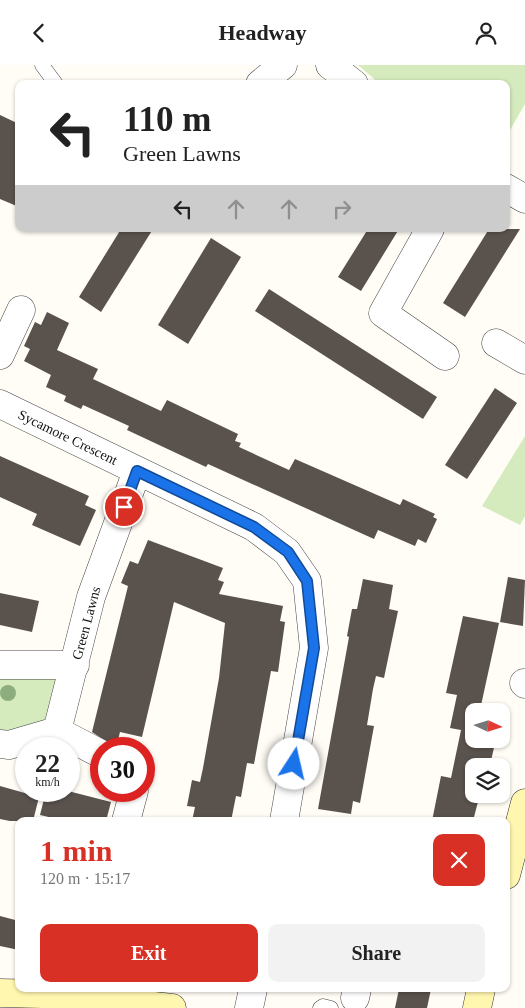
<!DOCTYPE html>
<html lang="en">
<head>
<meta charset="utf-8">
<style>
  body { margin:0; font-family:Georgia,serif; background:#f2f2f2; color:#222; height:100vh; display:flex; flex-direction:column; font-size:19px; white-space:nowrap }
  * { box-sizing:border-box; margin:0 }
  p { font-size:16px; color:#767676 }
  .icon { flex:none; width:28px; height:28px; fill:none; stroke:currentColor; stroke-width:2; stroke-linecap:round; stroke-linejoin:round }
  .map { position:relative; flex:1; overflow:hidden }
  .panel { position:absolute; left:15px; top:752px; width:495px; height:175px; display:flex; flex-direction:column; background:#fff; border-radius:10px; box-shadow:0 1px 4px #0004 }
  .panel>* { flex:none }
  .guide { position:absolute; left:15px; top:15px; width:495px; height:152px; border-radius:10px; box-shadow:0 1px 4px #0004; background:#fff; color:#222; overflow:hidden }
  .needle { width:32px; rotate:94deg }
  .controls { position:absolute; left:465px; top:638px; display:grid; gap:10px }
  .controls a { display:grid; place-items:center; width:45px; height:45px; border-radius:10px; background:#fff; box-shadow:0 1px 4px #0004; font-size:25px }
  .speed { position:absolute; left:15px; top:672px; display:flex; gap:10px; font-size:25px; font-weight:700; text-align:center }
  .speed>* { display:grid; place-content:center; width:65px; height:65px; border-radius:50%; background:#fff; box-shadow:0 1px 4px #0004; line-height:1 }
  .speed small { font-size:12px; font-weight:400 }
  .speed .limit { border:8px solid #d22; background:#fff; color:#111 }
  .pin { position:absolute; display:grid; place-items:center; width:42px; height:42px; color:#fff; margin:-21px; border:2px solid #fff; border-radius:50%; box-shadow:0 1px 5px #0007 }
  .me { position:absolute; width:55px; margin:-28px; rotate:10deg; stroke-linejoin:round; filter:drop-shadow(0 0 4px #0008) }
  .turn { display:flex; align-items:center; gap:18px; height:105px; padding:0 25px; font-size:22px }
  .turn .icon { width:65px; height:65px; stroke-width:2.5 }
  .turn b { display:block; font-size:35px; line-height:42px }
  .lanes { display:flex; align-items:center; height:48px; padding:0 25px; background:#0003; justify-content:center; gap:25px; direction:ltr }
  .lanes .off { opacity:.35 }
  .round { display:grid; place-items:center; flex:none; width:52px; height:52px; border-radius:10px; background:#f2f2f2 }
  .overview { display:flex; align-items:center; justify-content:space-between; height:85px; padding:0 25px }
  h1 { font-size:30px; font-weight:600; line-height:38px; color:#d93025 }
  .action { display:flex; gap:10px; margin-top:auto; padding:10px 25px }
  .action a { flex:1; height:58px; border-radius:10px; background:#d93025; color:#fff; font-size:20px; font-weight:600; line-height:58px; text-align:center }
  .action a+a { background:#f2f2f2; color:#222 }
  header { display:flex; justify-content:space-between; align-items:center; height:65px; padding:0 25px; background:#fff; font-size:22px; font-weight:600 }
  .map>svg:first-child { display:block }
  .green { fill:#d5ebbd }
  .building { fill:#5a524d }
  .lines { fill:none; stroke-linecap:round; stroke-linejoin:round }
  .lane-casing { stroke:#444; stroke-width:15 }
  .street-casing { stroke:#444; stroke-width:29 }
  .secondary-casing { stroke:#333; stroke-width:29 }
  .lane { stroke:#fff; stroke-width:14 }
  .street { stroke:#fff; stroke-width:28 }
  .secondary { stroke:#fff6b0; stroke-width:28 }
  .tree { fill:#8dad7f }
  .route-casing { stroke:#114b97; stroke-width:12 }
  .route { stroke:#1a73e8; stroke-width:9 }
  .labels { text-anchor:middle; stroke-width:5; stroke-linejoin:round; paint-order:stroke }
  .street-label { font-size:14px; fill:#111; stroke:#fff }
</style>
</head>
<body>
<header><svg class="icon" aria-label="back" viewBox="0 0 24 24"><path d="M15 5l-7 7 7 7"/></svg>Headway<svg class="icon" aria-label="person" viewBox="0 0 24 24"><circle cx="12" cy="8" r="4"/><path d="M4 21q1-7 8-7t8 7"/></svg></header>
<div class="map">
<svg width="525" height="943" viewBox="0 0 525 943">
  <rect width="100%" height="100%" fill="#fffdf5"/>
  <g class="green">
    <path d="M 358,0 L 525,0 L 525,39 L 506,72 L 506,19 L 380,19 Z"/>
    <path d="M 525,371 L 525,451 L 520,460 L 482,441 Z"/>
    <path d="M 0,606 L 55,612 L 61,622 L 50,655 L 0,670 Z"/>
  </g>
  <g class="building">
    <path d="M 0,50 L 19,59 L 19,142 L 0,134 Z"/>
    <path d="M 121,164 L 153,164 L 101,247 L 79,232 Z"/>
    <path d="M 368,164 L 399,164 L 361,226 L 338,212 Z"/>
    <path d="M 489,164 L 520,164 L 465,252 L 443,238 Z"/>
    <path d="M 211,173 L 241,192 L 188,279 L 158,260 Z"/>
    <path d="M 269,224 L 437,332 L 423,354 L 255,246 Z"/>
    <path d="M 47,247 L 69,258 L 57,285 L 98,304 L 93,314 L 161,346 L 167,335 L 238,369 L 235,376 L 241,378 L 239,382 L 289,405 L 295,394 L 400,440 L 403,434 L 435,449 L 433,452 L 437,454 L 426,478 L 418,474 L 415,481 L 378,465 L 374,474 L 208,399 L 206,402 L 127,365 L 129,361 L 83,340 L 81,344 L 64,336 L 66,331 L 46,322 L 51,310 L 24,296 L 30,284 L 24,281 L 35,257 L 41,260 Z"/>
    <path d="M 495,323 L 517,338 L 467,414 L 445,400 Z"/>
    <path d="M 0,391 L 89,431 L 85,440 L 96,445 L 80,481 L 32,460 L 37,449 L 0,432 Z"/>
    <path d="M 148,475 L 223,503 L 218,515 L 224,517 L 219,529 L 283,541 L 280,556 L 285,557 L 278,607 L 271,606 L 254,699 L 247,698 L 241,732 L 236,731 L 231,756 L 192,756 L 195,742 L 187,741 L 192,715 L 200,717 L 203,703 L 219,613 L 225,558 L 174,537 L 142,672 L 120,667 L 116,683 L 92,667 L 128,521 L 121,518 L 130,496 L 138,499 Z"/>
    <path d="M 508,512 L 525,515 L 523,561 L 500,557 Z"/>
    <path d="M 363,514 L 393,520 L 389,544 L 398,546 L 384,613 L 376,611 L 373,624 L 367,660 L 374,661 L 360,738 L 353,736 L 351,749 L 318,744 L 349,572 L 347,571 L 352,544 L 357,544 Z"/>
    <path d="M 0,528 L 39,536 L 32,567 L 0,560 Z"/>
    <path d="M 463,551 L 499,558 L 480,645 L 487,646 L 474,646 L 474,674 L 496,674 L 490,700 L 474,701 L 474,729 L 480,729 L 473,756 L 432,756 L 441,711 L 451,713 L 461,665 L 450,663 L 457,630 L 446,628 Z"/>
    <path d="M 0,721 L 39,732 L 33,756 L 10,756 L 0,754 Z"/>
    <path d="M 46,726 L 68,726 L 111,737 L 106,756 L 66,756 L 40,750 Z"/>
    <path d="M 0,851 L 19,856 L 19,885 L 0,881 Z"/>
    <path d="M 399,924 L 431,924 L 427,943 L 395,943 Z"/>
  </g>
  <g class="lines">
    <defs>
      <g id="lane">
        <path d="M 42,0 L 56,19"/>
        <path d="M 320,943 L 323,941 L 331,943"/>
      </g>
      <g id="street">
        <path d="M 330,0 L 354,19"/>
        <path d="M 260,19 L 283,0"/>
        <path d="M 506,123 L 525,134"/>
        <path d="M 430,164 L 383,248 L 445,291"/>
        <path d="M 496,278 L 525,295"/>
        <path d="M 0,290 L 21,245"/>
        <path d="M 0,339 L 254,462 L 287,487 L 307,516 L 314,583 L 284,756"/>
        <path d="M 0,600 L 75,600"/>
        <path d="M 524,618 L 525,619"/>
        <path d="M 0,679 L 9,680 L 57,666"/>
        <path d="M 101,689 L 57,666 L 91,532 L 137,406"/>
        <path d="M 126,756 L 134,726"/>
        <path d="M 355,933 L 357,924"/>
        <path d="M 249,943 L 253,924"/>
      </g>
      <g id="secondary">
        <path d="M 506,810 L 525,738"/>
        <path d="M 0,928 L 43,929 L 172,943"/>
        <path d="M 477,943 L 481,924"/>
      </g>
    </defs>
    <use href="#lane" class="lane-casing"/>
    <use href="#street" class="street-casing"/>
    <use href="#secondary" class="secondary-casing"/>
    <use href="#lane" class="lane"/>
    <use href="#street" class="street"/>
    <use href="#secondary" class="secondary"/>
  </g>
  <circle class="tree" cx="8" cy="628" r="8"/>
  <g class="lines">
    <defs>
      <path id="route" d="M 124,442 L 137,406 L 254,462 L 288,487 L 307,516 L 314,583 L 294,699"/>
    </defs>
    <use href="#route" class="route-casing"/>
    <use href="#route" class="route"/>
  </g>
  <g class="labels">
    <g class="street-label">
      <text transform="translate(68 372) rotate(26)" y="5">Sycamore Crescent</text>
      <text transform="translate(86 558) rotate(-75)" y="5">Green Lawns</text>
    </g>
  </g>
</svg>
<div class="controls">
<a><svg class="needle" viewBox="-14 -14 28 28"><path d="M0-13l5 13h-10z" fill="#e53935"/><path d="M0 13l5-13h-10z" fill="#767676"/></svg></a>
<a><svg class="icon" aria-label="layers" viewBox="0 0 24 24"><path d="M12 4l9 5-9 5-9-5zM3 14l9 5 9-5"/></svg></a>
</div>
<div class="speed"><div>22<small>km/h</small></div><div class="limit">30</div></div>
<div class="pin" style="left:124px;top:442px;background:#d93025"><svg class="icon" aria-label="arrive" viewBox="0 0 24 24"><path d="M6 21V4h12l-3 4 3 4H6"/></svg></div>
<svg class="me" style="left:294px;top:699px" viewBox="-20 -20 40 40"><circle r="19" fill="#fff"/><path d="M0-13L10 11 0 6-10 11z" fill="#1a73e8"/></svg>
<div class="guide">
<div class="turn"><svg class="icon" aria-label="left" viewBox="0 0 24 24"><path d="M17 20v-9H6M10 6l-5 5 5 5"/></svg><div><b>110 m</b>Green Lawns</div></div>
<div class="lanes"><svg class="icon" aria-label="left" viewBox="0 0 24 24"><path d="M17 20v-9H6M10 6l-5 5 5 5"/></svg><svg class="icon off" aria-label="ahead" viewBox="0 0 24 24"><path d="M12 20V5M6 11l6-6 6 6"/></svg><svg class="icon off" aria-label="ahead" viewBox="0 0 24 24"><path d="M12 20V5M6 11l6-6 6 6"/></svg><svg class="icon off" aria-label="right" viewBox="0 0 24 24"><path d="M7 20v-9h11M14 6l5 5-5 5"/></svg></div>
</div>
<section class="panel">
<div class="overview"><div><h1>1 min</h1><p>120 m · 15:17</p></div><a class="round" style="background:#d93025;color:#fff"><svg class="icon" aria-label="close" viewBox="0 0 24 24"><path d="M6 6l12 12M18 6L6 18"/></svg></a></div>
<div class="action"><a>Exit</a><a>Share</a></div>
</section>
</div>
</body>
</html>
